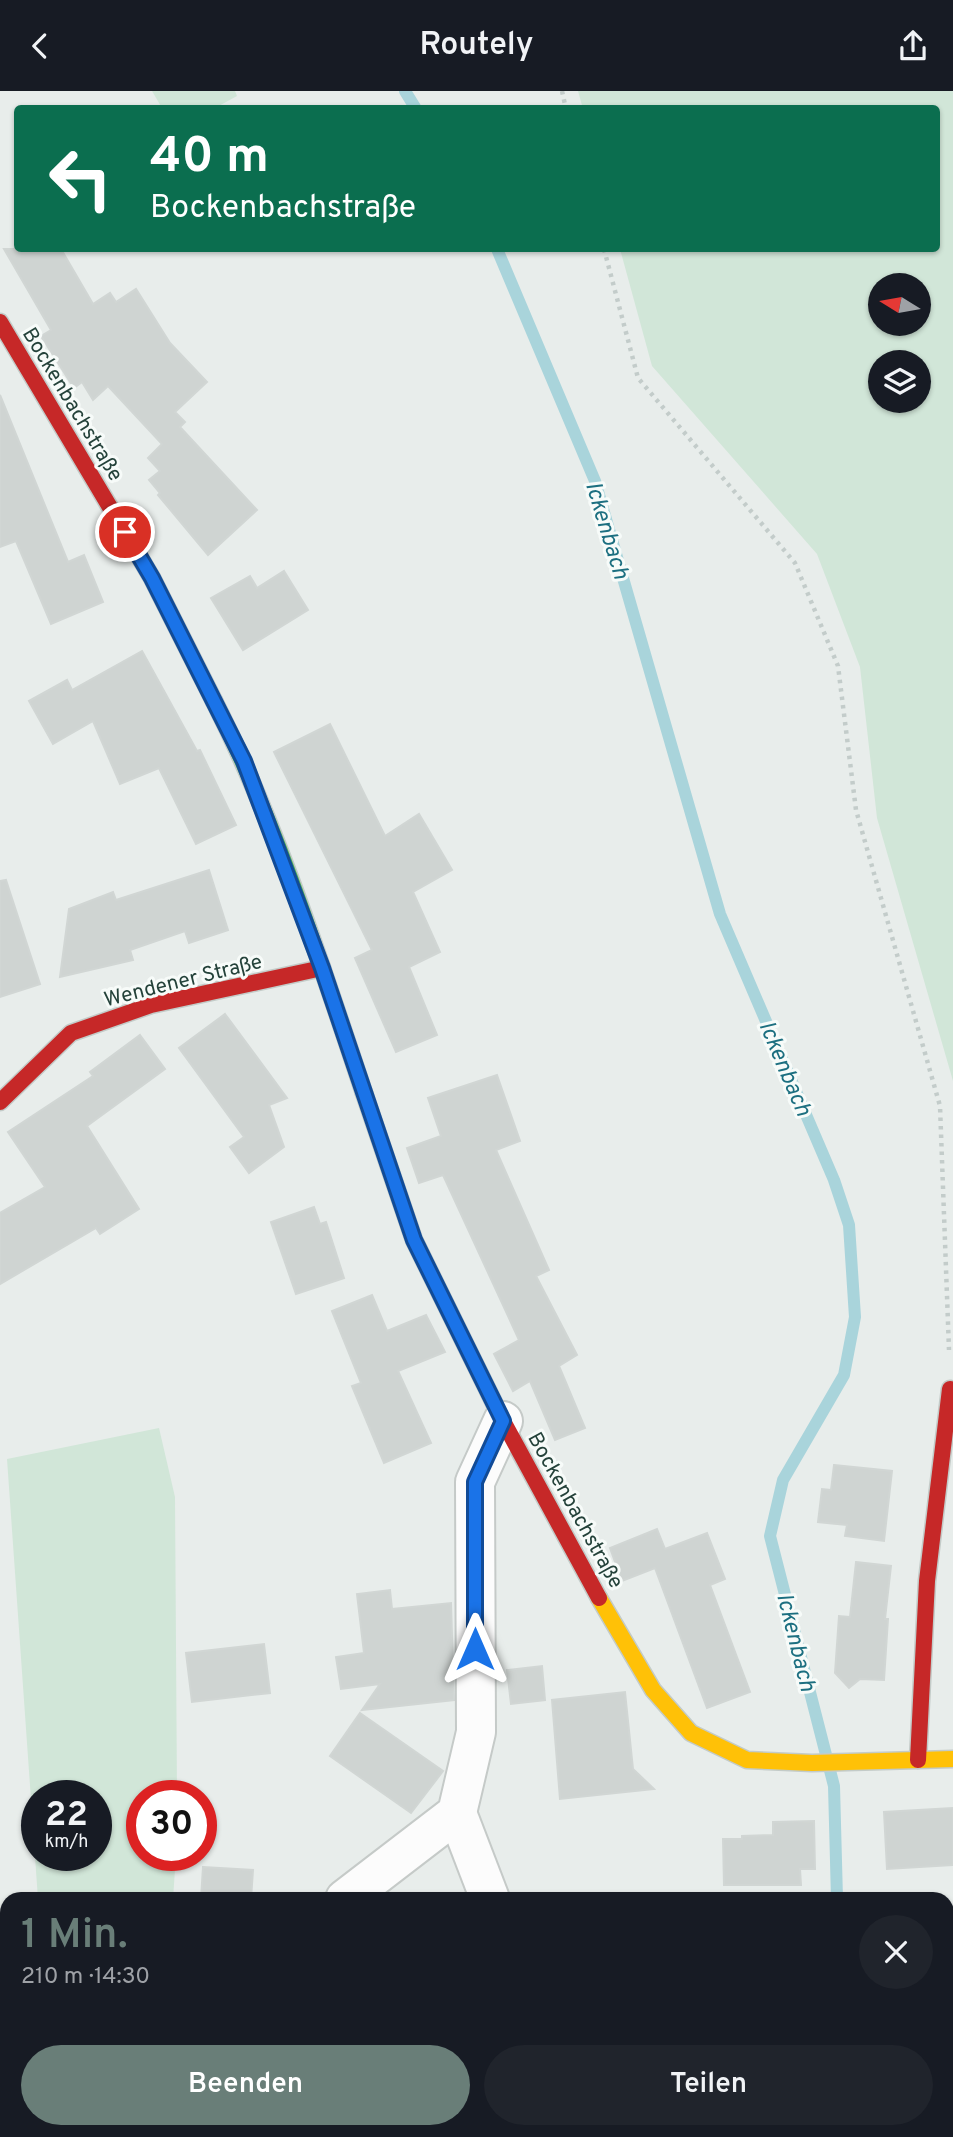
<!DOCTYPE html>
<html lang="de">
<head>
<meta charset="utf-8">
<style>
  body { margin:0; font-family:Overpass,sans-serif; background:#20242c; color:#f1f3f6; height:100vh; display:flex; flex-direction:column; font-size:26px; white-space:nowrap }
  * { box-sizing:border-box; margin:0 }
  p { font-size:23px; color:#9ea1a6 }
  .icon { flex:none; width:38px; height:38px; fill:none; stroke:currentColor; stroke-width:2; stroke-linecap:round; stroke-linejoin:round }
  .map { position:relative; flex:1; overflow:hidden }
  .details { position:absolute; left:0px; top:1801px; width:954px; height:247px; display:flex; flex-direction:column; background:#171b24; border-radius:21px 21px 0 0; box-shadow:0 2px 5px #0004 }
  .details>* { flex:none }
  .top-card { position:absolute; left:14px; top:14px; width:926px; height:147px; border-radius:7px; box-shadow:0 2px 5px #0004; background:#0b6e4f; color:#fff; overflow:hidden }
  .needle { width:46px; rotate:281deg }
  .buttons { position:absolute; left:868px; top:182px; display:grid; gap:14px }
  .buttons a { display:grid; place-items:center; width:63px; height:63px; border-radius:50%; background:#171b24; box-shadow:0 2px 5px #0004; font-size:35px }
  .speed { position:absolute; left:21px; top:1689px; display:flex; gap:14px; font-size:35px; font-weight:700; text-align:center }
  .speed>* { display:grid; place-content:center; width:91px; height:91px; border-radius:50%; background:#171b24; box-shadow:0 2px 5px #0004; line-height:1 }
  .speed small { font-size:18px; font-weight:400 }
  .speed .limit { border:10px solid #d22; background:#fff; color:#111 }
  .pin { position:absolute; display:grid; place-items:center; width:60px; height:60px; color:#fff; margin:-30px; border:4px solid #fff; border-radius:50%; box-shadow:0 2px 7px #0007 }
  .me { position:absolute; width:77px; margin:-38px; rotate:0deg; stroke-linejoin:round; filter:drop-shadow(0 0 5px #0008) }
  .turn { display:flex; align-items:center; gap:24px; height:147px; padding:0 21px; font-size:32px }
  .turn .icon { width:91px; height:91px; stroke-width:2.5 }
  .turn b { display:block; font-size:49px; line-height:60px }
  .round { display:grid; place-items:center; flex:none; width:74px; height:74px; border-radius:37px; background:#20242c }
  .summary { display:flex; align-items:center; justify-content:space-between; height:119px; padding:0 21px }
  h1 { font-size:42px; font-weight:600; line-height:52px; color:#697e78 }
  .primary-button { display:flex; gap:14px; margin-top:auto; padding:14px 21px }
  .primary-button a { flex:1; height:80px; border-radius:42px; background:#697e78; color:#fff; font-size:28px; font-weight:600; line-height:80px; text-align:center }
  .primary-button a+a { background:#20242c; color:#f1f3f6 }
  header { display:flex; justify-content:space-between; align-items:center; height:91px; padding:0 21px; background:#171b24; font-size:32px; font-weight:600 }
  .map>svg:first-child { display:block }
  .green { fill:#d1e6d8; fill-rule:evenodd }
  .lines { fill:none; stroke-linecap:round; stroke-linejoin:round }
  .stream { stroke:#a9d4db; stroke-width:12 }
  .building { fill:#cfd4d2; stroke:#d1d6d4; stroke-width:2 }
  .street-casing { stroke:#c5cac8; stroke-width:42 }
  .fast-casing { stroke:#c3cbc8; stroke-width:19 }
  .slow-casing { stroke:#c3cbc8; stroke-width:19 }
  .jam-casing { stroke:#c3cbc8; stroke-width:19 }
  .path { stroke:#c3ccca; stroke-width:4.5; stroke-dasharray:3.5 5; stroke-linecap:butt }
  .street { stroke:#fcfcfc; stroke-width:38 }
  .fast { stroke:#4caf50; stroke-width:16 }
  .slow { stroke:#ffc107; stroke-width:16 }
  .jam { stroke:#c62828; stroke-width:16 }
  .route-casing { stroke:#114b97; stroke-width:18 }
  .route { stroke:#1a73e8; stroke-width:12 }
  .labels { text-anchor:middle; stroke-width:6; stroke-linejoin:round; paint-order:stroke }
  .street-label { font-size:21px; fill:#24423a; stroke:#f7fbf9 }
  .water-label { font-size:23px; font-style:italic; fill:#1c6f80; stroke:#f7fbf9 }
</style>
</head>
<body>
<header><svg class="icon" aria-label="back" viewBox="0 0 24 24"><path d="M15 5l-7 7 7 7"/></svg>Routely<svg class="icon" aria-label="share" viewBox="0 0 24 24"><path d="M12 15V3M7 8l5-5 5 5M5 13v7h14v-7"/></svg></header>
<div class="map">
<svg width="953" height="2046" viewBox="0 0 953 2046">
  <rect width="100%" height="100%" fill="#e8edeb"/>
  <g class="green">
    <path d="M 152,0 L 235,0 L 237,5 L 215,17 L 162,17 Z"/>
    <path d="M 578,0 L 953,0 L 953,990 L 877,727 L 860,576 L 817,463 L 652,275 L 620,158 L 936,158 L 936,18 L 583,18 ZM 919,194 L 919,233 L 880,233 L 880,194 ZM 919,271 L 919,310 L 880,310 L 880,271 Z"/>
    <path d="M 159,1337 L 175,1406 L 177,1704 L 142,1704 L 142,1764 L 176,1764 L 173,1808 L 38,1808 L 7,1368 ZM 96,1704 L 96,1764 L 37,1764 L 37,1704 Z"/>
    <path d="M 0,1847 L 7,1847 L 7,2040 L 251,2040 L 250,2046 L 0,2046 Z"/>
    <path d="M 947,1949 L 953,1952 L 953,2046 L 595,2046 L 592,2041 L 947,2040 Z"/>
  </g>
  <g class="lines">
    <g class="stream">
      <path d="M 405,0 L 416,18"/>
      <path d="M 497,158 L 595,390 L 720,823 L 834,1089 L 849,1134 L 855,1226 L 844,1284 L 783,1389 L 770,1445 L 834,1695 L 837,1808"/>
      <path d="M 763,2046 L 765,2040"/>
    </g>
  </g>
  <g class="building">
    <path d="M 4,158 L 61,158 L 93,213 L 110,202 L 116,211 L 136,198 L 170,252 L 207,291 L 175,321 L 185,331 L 180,336 L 257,419 L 208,464 L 158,404 L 160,402 L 149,389 L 160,380 L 148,367 L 162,353 L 108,295 L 93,309 L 82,291 L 74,297 L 41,245 L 51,239 Z"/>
    <path d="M 0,304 L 68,471 L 84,464 L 103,511 L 51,533 L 16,450 L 0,456 Z"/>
    <path d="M 284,480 L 308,519 L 243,559 L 211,507 L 250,485 L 257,497 Z"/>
    <path d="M 142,560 L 197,660 L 200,659 L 236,734 L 196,753 L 159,677 L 120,693 L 93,630 L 53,653 L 29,610 L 67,589 L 72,599 Z"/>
    <path d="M 330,633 L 385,745 L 419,723 L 452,779 L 413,801 L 440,861 L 409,876 L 437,944 L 396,961 L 355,867 L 372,859 L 274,661 Z"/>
    <path d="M 209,779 L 228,839 L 189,852 L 185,840 L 130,859 L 133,869 L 60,886 L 69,818 L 113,801 L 116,809 Z"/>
    <path d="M 6,789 L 40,893 L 0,906 L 0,790 Z"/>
    <path d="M 225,923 L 287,1007 L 269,1014 L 284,1056 L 249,1082 L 230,1056 L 244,1046 L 179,957 Z"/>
    <path d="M 140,944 L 165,978 L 87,1035 L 139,1118 L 100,1143 L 96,1137 L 0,1193 L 0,1122 L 45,1096 L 8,1041 L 93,985 L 90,981 Z"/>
    <path d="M 497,984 L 520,1050 L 496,1059 L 549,1179 L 536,1185 L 577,1264 L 559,1275 L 585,1337 L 555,1349 L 530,1290 L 513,1300 L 494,1263 L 519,1249 L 443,1084 L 419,1092 L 407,1057 L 441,1045 L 428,1007 Z"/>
    <path d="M 314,1116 L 320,1133 L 326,1131 L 344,1187 L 296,1203 L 271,1131 Z"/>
    <path d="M 372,1204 L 387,1240 L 426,1224 L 445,1261 L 398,1280 L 431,1352 L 384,1372 L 352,1295 L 361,1292 L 332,1220 Z"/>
    <path d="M 834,1374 L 892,1380 L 884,1450 L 845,1445 L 847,1434 L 818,1431 L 822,1398 L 831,1399 Z"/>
    <path d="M 657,1438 L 665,1458 L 707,1442 L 725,1488 L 710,1494 L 750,1601 L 707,1617 L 655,1477 L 622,1490 L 610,1457 Z"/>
    <path d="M 856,1471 L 891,1475 L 885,1528 L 888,1528 L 884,1589 L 860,1588 L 849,1597 L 835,1582 L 839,1525 L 850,1526 Z"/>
    <path d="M 390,1499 L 392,1518 L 451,1512 L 454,1609 L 362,1619 L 380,1593 L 341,1598 L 336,1566 L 364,1562 L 357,1503 Z"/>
    <path d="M 264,1553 L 270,1602 L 192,1611 L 186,1562 Z"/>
    <path d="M 542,1575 L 545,1609 L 511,1613 L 507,1579 Z"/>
    <path d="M 625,1601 L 633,1678 L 654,1698 L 560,1708 L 552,1609 Z"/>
    <path d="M 360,1622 L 443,1680 L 411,1722 L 330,1665 Z"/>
    <path d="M 953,1717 L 953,1774 L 887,1778 L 884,1721 Z"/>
    <path d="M 814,1730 L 815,1778 L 800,1778 L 801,1794 L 724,1794 L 723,1748 L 742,1748 L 742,1745 L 773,1744 L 773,1731 Z"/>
    <path d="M 203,1776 L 253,1779 L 251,1808 L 201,1808 Z"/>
  </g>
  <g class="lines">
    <defs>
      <g id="street">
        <path d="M 457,1722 L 490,1808"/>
        <path d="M 345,1808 L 457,1722 L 476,1641 L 475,1391 L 503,1330"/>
        <path d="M 581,2040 L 582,2043"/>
        <path d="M 248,2046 L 250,2040"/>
      </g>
      <path id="fast" d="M 214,610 C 277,735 320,870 364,1002"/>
      <path id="slow" d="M 599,1507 L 653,1599 L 691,1642 L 747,1669 L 812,1672 L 953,1668"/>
      <g id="jam">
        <path d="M 0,231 L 152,487 L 214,610"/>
        <path d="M 364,1002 L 414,1149 L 503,1330 L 599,1507"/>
        <path d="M 0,1011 L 71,942 L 151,914 L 322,877"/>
        <path d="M 918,1669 L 927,1490 L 950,1298"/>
      </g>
    </defs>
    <use href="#street" class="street-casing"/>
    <use href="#fast" class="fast-casing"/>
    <use href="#slow" class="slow-casing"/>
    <use href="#jam" class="jam-casing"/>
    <g class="path">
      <path d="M 562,0 L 566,18"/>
      <path d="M 604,158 L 638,287 L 795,472 L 838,575 L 856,719 L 940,1015 L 949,1259"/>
    </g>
    <use href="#street" class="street"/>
    <use href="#fast" class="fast"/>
    <use href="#slow" class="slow"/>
    <use href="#jam" class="jam"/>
  </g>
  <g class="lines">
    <defs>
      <path id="route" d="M 125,441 L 152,487 L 244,670 L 322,877 L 414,1149 L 503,1330 L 475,1391 L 475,1558"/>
    </defs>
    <use href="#route" class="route-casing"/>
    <use href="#route" class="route"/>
  </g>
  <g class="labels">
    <g class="street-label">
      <text transform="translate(73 313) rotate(59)" y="7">Bockenbachstraße</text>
      <text transform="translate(183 889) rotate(-14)" y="7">Wendener Straße</text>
      <text transform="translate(576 1419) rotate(61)" y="7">Bockenbachstraße</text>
    </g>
    <g class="water-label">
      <text transform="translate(608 439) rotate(73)" y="8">Ickenbach</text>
      <text transform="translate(786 977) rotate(67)" y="8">Ickenbach</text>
      <text transform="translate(797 1551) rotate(76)" y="8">Ickenbach</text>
    </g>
  </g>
</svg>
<div class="buttons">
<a><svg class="needle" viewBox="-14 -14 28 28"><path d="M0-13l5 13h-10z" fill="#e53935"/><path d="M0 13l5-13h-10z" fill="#9ea1a6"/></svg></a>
<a><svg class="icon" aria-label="layers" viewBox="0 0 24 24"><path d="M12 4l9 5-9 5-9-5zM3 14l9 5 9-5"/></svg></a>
</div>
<div class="speed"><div>22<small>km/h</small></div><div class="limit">30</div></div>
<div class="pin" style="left:125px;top:441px;background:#d93025"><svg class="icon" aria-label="arrive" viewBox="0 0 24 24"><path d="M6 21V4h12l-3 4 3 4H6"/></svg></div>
<svg class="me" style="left:475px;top:1558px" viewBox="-20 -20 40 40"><path d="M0-17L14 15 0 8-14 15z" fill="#1a73e8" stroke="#fff" stroke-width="4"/></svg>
<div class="top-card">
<div class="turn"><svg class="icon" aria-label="left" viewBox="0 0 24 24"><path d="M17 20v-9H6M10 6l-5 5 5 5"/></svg><div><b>40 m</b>Bockenbachstraße</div></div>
</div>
<section class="details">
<div class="summary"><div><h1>1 Min.</h1><p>210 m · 14:30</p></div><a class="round"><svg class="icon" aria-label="close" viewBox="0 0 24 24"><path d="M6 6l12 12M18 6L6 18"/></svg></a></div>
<div class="primary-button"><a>Beenden</a><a>Teilen</a></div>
</section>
</div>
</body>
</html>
